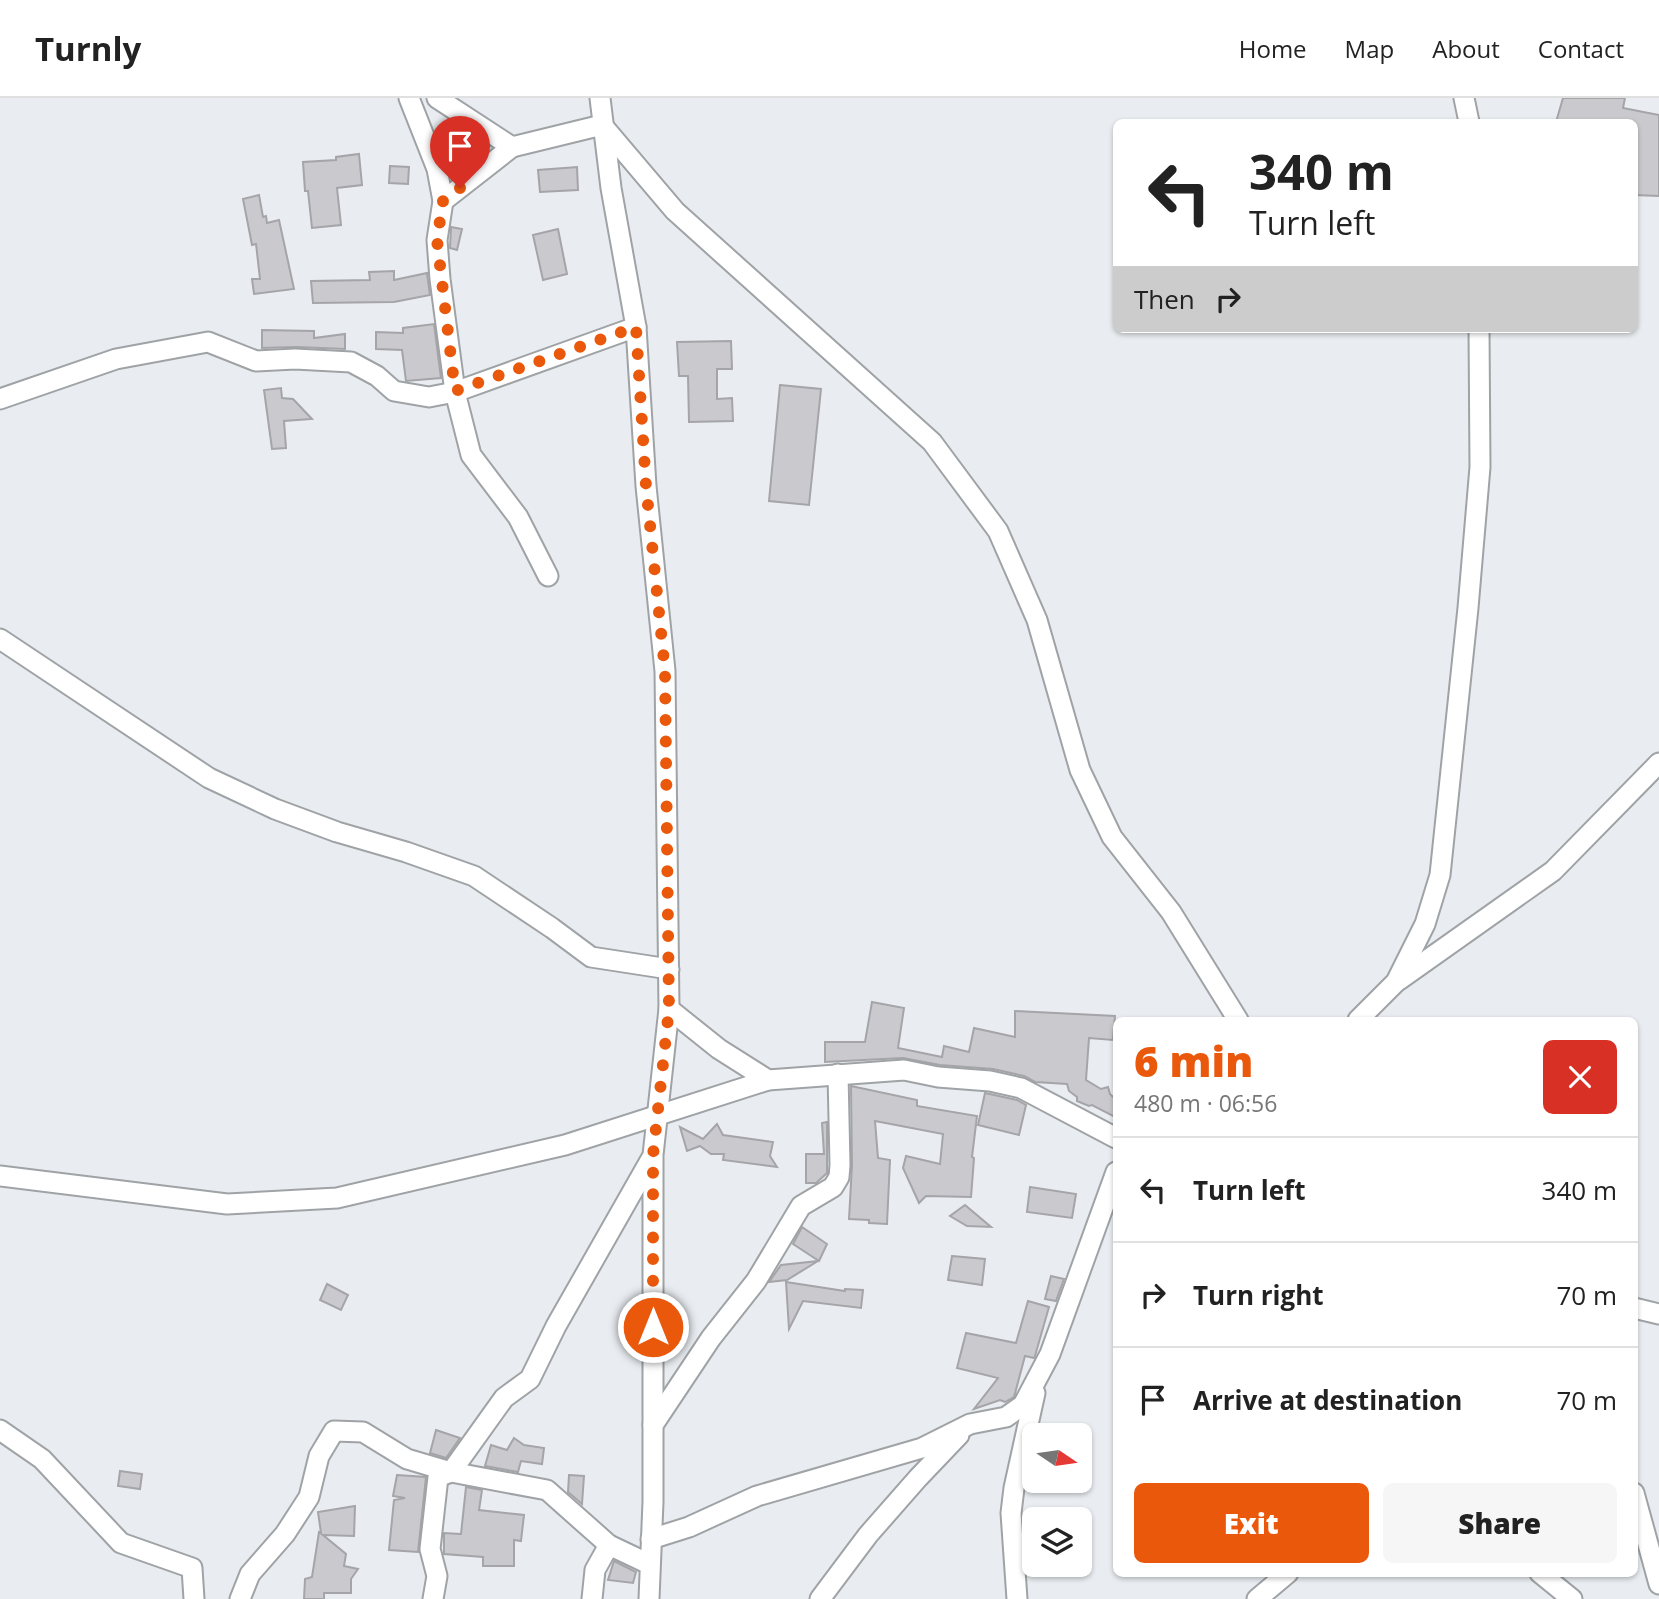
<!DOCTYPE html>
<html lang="en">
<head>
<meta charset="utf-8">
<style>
  body { margin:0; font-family:"Open Sans",sans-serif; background:#f6f6f6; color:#222; height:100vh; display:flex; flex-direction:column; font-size:26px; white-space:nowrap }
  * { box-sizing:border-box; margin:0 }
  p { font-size:23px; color:#767676 }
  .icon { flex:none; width:38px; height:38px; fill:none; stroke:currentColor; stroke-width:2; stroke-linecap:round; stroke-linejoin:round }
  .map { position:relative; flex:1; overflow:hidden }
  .side { position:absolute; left:1113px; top:919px; width:525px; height:560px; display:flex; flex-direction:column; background:#fff; border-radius:10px; box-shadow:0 2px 5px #0004 }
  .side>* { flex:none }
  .hud { position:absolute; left:1113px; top:21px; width:525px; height:214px; border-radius:10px; box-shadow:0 2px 5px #0004; background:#fff; color:#222; overflow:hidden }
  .needle { width:46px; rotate:103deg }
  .controls { position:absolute; left:1022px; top:1325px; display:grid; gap:14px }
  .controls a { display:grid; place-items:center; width:70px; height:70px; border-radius:10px; background:#fff; box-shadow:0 2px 5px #0004; font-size:35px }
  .pin { position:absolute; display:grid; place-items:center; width:60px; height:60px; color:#fff; margin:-72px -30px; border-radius:50% 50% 50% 0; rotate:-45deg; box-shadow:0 0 7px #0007 }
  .pin .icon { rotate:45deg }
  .me { position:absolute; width:77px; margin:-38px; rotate:0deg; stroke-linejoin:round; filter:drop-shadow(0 0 5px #0008) }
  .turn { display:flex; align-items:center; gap:24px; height:147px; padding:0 21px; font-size:32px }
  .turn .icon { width:91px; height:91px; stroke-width:2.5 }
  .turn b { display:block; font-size:49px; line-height:60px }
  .then { display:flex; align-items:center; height:66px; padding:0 21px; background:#0003; gap:14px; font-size:26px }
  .round { display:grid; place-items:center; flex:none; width:74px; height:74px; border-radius:10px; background:#f6f6f6 }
  .head { display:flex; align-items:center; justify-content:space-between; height:119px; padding:0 21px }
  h1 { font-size:42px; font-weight:800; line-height:52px; color:#ea580c }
  .action { display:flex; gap:14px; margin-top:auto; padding:14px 21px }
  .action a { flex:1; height:80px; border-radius:10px; background:#ea580c; color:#fff; font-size:28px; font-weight:800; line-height:80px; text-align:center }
  .action a+a { background:#f6f6f6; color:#222 }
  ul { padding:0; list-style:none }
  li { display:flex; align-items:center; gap:21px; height:105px; padding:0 21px; border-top:2px solid #e0e0e0 }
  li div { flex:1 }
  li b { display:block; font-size:26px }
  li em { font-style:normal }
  header { display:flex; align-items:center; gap:42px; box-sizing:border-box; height:98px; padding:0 35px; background:#fff; border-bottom:2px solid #e0e0e0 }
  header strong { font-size:33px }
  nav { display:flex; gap:38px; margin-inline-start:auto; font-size:24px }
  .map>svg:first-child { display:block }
  .building { fill:#cac9cd; stroke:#a5a4a8; stroke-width:2 }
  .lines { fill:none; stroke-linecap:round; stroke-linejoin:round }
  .minor-casing { stroke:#9fa3a6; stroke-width:23 }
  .minor { stroke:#fff; stroke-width:19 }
  .route { stroke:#ea580c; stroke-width:12; stroke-dasharray:0 21.6 }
</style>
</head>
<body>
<header>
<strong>Turnly</strong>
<nav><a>Home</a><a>Map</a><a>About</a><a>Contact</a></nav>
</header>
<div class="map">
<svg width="1659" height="1501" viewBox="0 0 1659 1501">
  <rect width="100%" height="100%" fill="#e9edf1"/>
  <g class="building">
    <path d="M 1563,0 L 1625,0 L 1623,10 L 1659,17 L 1659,98 L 1634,97 L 1634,24 L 1556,24 Z"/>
    <path d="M 359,56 L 362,87 L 337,90 L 341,127 L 312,130 L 308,93 L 305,93 L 303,64 L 336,62 L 336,59 Z"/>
    <path d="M 390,68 L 409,69 L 408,86 L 389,85 Z"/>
    <path d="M 577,69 L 578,92 L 540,94 L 538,72 Z"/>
    <path d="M 259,97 L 263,119 L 266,118 L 267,125 L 279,122 L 294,191 L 254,196 L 252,181 L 260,181 L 256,146 L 252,147 L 243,101 Z"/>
    <path d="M 451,129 L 462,131 L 457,152 L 450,150 Z"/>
    <path d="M 558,131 L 567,176 L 543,182 L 533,137 Z"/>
    <path d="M 394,173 L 394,182 L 427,175 L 430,197 L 394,204 L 313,205 L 311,183 L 370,182 L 369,174 Z"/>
    <path d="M 434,226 L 441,280 L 406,283 L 402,252 L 376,251 L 376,234 L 403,235 L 403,230 Z"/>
    <path d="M 262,232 L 314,233 L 314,240 L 345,236 L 345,251 L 296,249 L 262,250 Z"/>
    <path d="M 731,243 L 732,271 L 717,271 L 717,301 L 732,300 L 733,323 L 689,324 L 688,278 L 679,278 L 677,244 Z"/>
    <path d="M 780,287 L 821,291 L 809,407 L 769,403 Z"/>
    <path d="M 281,290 L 282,300 L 293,301 L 312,321 L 284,323 L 286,350 L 272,351 L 264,292 Z"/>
    <path d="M 872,904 L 904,910 L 898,950 L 942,959 L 944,948 L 969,954 L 974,930 L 1015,939 L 1015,913 L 1115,918 L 1113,942 L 1089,940 L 1086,982 L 1101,991 L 1108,989 L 1110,996 L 1116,1002 L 1115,1019 L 1092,1007 L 1089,1008 L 1077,1003 L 1077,999 L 1069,993 L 1067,986 L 1035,984 L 1024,978 L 993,971 L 940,967 L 903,960 L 825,964 L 825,944 L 865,944 Z"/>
    <path d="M 851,988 L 917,1002 L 917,1008 L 977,1018 L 972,1059 L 974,1060 L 971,1099 L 926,1098 L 919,1105 L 903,1070 L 906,1058 L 940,1066 L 943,1036 L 875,1023 L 878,1060 L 890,1062 L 887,1126 L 869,1125 L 869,1122 L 849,1121 L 852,1067 Z"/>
    <path d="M 985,995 L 1017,1002 L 1026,1007 L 1019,1037 L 978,1027 Z"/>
    <path d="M 827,1024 L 827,1075 L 816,1085 L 806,1085 L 806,1056 L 824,1056 L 822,1025 Z"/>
    <path d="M 717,1026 L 723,1037 L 773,1044 L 770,1058 L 777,1069 L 723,1062 L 724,1056 L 711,1056 L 700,1048 L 687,1053 L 680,1029 L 703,1041 Z"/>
    <path d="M 1030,1089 L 1076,1096 L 1072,1120 L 1027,1114 Z"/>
    <path d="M 965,1107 L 991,1129 L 967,1128 L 950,1118 Z"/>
    <path d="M 802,1129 L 827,1146 L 819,1163 L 793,1146 Z"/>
    <path d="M 952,1158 L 985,1161 L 982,1187 L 948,1182 Z"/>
    <path d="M 818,1163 L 787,1182 L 769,1184 L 781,1167 Z"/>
    <path d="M 1051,1178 L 1064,1181 L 1056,1203 L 1045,1201 Z"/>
    <path d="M 786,1184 L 845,1193 L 845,1191 L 863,1192 L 861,1210 L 803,1203 L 789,1231 Z"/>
    <path d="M 327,1186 L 348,1197 L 341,1212 L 320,1202 Z"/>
    <path d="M 1028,1203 L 1049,1209 L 1035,1258 L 1034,1260 L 1025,1258 L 1014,1299 L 1005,1304 L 1000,1302 L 974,1311 L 998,1280 L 957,1270 L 966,1235 L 1016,1245 Z"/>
    <path d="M 436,1332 L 460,1340 L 446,1360 L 430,1355 Z"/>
    <path d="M 514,1340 L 524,1347 L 544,1350 L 542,1366 L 521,1363 L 518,1374 L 485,1368 L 491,1347 L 507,1352 Z"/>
    <path d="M 120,1373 L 142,1376 L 140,1391 L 118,1388 Z"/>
    <path d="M 397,1377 L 426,1379 L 418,1454 L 389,1452 L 394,1402 L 405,1400 L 393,1398 Z"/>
    <path d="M 569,1377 L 584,1378 L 582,1406 L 568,1394 Z"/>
    <path d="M 466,1389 L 482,1392 L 479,1412 L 524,1417 L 521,1443 L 514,1442 L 514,1468 L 483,1468 L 483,1459 L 444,1456 L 444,1435 L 461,1436 Z"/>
    <path d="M 355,1408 L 354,1438 L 323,1437 L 346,1456 L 344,1468 L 358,1471 L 351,1481 L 351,1495 L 324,1495 L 324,1501 L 304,1501 L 305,1481 L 312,1479 L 319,1434 L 321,1435 L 318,1414 Z"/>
    <path d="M 614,1463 L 636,1474 L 633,1485 L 608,1482 Z"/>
  </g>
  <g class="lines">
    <defs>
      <g id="minor">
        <path d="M 409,0 L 437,71 L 443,103 L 437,142 L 440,181 L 455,294 L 471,357 L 518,419 L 548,478"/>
        <path d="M 437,0 L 512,49 L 602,27 L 675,113 L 932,344 L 998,433 L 1037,522 L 1080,672 L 1112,739 L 1171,814 L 1238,922"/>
        <path d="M 600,0 L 611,90 L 636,229 L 646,388 L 665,573 L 669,911 L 653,1057 L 653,1404 L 649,1501"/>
        <path d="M 1464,0 L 1469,24"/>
        <path d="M 443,103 L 512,49"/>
        <path d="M 0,301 L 116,261 L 208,244 L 256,263 L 295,261 L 351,264 L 377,278 L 394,293 L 429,299 L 455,294 L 636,229"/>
        <path d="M 0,541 L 209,680 L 275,711 L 337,734 L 406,754 L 474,778 L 552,830 L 591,859 L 669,871"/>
        <path d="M 1399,882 L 1553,773 L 1659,665"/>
        <path d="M 669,911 L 719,951 L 768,982"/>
        <path d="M 1358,922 L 1396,884 L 1425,826 L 1440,777 L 1468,510 L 1480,369 L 1479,231"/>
        <path d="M 0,1078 L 227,1106 L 337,1100 L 565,1047 L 768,982 L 904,972 L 938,979 L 990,983 L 1021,990 L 1116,1040"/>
        <path d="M 1634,1210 L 1659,1216"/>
        <path d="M 653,1327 L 711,1240 L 756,1183 L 801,1108 L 833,1089 L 839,1079 L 840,1067 L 838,976"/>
        <path d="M 0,1332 L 42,1361 L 121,1445 L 192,1470 L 194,1501"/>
        <path d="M 1634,1395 L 1659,1486"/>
        <path d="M 651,1441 L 689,1429 L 757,1398 L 922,1350 L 970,1326 L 1006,1319 L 1023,1307 L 1050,1256 L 1116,1074"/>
        <path d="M 1540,1475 L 1572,1501"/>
        <path d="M 240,1501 L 250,1476 L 285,1436 L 309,1399 L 319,1358 L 334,1333 L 363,1334 L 407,1361 L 451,1374 L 504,1300 L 530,1281 L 556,1228 L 651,1061"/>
        <path d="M 433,1501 L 437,1478 L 430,1451 L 438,1379 L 451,1374 L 547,1392 L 609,1447 L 649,1466"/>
        <path d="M 592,1501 L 595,1472 L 609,1447"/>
        <path d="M 820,1501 L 868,1437 L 918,1380 L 959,1337"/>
        <path d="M 1017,1501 L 1011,1415 L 1014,1390 L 1035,1295"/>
        <path d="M 1257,1501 L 1288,1475"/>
      </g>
    </defs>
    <use href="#minor" class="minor-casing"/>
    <use href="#minor" class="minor"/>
  </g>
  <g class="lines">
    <path class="route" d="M 460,90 L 443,103 L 437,142 L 455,293 L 636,229 L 646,388 L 665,573 L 669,911 L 653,1057 L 653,1229"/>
  </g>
</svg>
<div class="controls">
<a><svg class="needle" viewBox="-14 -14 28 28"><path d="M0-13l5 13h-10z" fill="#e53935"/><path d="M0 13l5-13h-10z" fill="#767676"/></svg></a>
<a><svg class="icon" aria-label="layers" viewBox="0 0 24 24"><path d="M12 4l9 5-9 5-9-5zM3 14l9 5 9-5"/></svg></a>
</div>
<div class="pin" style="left:460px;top:90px;background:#d93025"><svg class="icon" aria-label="arrive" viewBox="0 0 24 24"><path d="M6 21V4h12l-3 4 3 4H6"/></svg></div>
<svg class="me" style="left:653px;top:1229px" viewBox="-20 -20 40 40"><circle r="17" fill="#ea580c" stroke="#fff" stroke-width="3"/><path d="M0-11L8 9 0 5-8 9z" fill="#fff"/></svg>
<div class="hud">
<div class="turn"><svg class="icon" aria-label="left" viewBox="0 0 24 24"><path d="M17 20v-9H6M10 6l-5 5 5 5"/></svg><div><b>340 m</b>Turn left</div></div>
<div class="then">Then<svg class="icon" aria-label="right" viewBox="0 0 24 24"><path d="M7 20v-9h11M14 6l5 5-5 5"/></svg></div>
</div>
<section class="side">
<div class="head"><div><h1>6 min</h1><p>480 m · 06:56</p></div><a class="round" style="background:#d93025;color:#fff"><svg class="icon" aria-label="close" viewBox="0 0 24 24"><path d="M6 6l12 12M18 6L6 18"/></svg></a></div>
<ul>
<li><svg class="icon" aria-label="left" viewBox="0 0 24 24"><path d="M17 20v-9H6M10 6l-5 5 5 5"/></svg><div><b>Turn left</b></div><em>340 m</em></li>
<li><svg class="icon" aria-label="right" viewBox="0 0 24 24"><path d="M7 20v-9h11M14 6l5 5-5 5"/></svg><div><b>Turn right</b></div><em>70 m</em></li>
<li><svg class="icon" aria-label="arrive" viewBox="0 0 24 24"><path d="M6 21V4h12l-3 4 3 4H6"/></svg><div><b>Arrive at destination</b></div><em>70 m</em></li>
</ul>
<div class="action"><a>Exit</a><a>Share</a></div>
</section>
</div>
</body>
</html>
